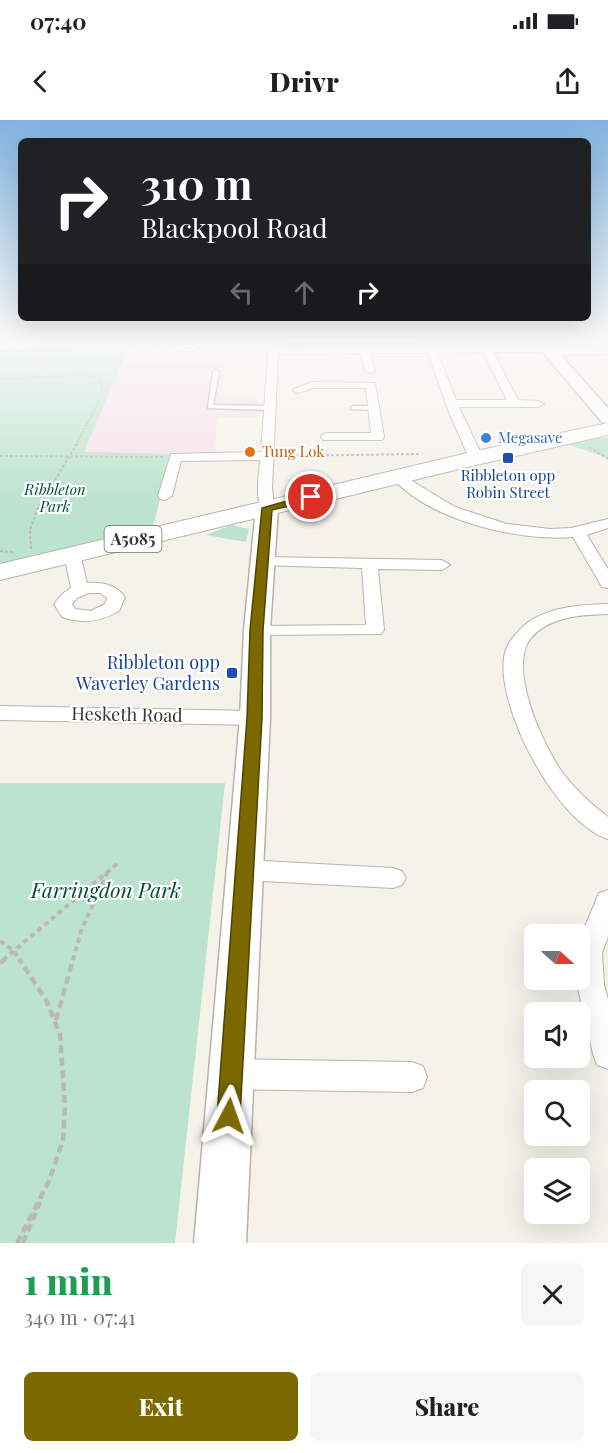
<!DOCTYPE html>
<html lang="en">
<head>
<meta charset="utf-8">
<style>
  body { margin:0; font-family:"Playfair Display",serif; background:#f6f6f6; color:#202124; height:100vh; display:flex; flex-direction:column; font-size:22px; white-space:nowrap }
  * { box-sizing:border-box; margin:0 }
  p { font-size:20px; color:#757577 }
  .icon { flex:none; width:33px; height:33px; fill:none; stroke:currentColor; stroke-width:2; stroke-linecap:round; stroke-linejoin:round }
  .map { position:relative; height:1123px; overflow:hidden }
  .details { display:flex; flex-direction:column; background:#fff; flex:1 }
  .details>* { flex:none }
  .banner { position:absolute; left:18px; top:18px; width:573px; height:183px; border-radius:9px; box-shadow:0 6px 24px #0002; background:#202124; color:#fff; overflow:hidden }
  .needle { width:39px; rotate:111deg }
  .fabs { position:absolute; left:524px; top:804px; display:grid; gap:12px }
  .fabs a { display:grid; place-items:center; width:66px; height:66px; border-radius:9px; background:#fff; box-shadow:0 6px 24px #0002; font-size:30px }
  .pin { position:absolute; display:grid; place-items:center; width:51px; height:51px; color:#fff; margin:-26px; border:3px solid #fff; border-radius:50%; box-shadow:0 2px 6px #0007 }
  .me { position:absolute; width:66px; margin:-33px; rotate:4deg; stroke-linejoin:round; filter:drop-shadow(0 0 4px #0008) }
  .turn { display:flex; align-items:center; gap:21px; height:126px; padding:0 24px; font-size:27px }
  .turn .icon { width:78px; height:78px; stroke-width:2.5 }
  .turn b { display:block; font-size:42px; line-height:51px }
  .lanes { display:flex; align-items:center; height:57px; padding:0 24px; background:#0003; justify-content:center; gap:30px; direction:ltr }
  .lanes .off { opacity:.35 }
  .round { display:grid; place-items:center; flex:none; width:63px; height:63px; border-radius:9px; background:#f6f6f6 }
  .overview { display:flex; align-items:center; justify-content:space-between; height:102px; padding:0 24px }
  h1 { font-size:36px; font-weight:800; line-height:45px; color:#1e9e55 }
  .action { display:flex; gap:12px; margin-top:auto; padding:12px 24px }
  .action a { flex:1; height:69px; border-radius:9px; background:#7b6900; color:#fff; font-size:24px; font-weight:800; line-height:69px; text-align:center }
  .action a+a { background:#f6f6f6; color:#202124 }
  .status { display:flex; justify-content:space-between; align-items:center; height:42px; padding:0 30px; background:#fff; direction:ltr }
  .status svg { height:16px; fill:currentColor }
  header { display:flex; justify-content:space-between; align-items:center; height:78px; padding:0 24px; background:#fff; font-size:27px; font-weight:800 }
  .map>svg:first-child { display:block }
  .industrial { fill:#f8e0ec }
  .green { fill:#bbe3cf }
  .lines { fill:none; stroke-linecap:round; stroke-linejoin:round }
  .lane-casing { stroke:#b6b3ab; stroke-width:3 }
  .street-casing { stroke:#b6b3ab; stroke-width:2 }
  .secondary-casing { stroke:#b6b3ab; stroke-width:3 }
  .highway-casing { stroke:#b6b3ab; stroke-width:2 }
  .path-far3 { stroke:#bab8b2; stroke-width:1.5; stroke-dasharray:2 1.5; stroke-linecap:butt }
  .path-far2 { stroke:#bab8b2; stroke-width:2; stroke-dasharray:3 2; stroke-linecap:butt }
  .path-far1 { stroke:#bab8b2; stroke-width:4; stroke-dasharray:5 4; stroke-linecap:butt }
  .path { stroke:#bab8b2; stroke-width:4.5; stroke-dasharray:8 4.5; stroke-linecap:butt }
  .lane { fill:#fff; fill-rule:evenodd }
  .street { fill:#fff; fill-rule:evenodd }
  .secondary { fill:#fff; fill-rule:evenodd }
  .highway { fill:#fff; fill-rule:evenodd }
  .wall { fill:#be97b4 }
  .route { fill:#7b6900; stroke:#504400; stroke-width:1.5 }
  .shop-dot { fill:#3f7fe0; stroke:#fff; stroke-width:2 }
  .food-dot { fill:#e8710a; stroke:#fff; stroke-width:2 }
  .transit-dot { fill:#1a4fb4; stroke:#fff; stroke-width:2 }
  .labels { text-anchor:middle; stroke-width:4.5; stroke-linejoin:round; paint-order:stroke }
  .far-shop-label { font-size:15px; fill:#366cbe; stroke:#fff; text-anchor:start }
  .far-food-label { font-size:15px; fill:#c56008; stroke:#fff; text-anchor:start }
  .far-transit-label { font-size:15px; fill:#164399; stroke:#fff }
  .far-park-label { font-size:15px; font-style:italic; fill:#034d35; stroke:#fff }
  .shield { fill:#fff; stroke:#72716f; stroke-width:1.5 }
  .shield-label { font-size:16px; font-weight:bold; fill:#353431 }
  .transit-label { font-size:18px; fill:#164399; stroke:#fff; text-anchor:end }
  .street-label { font-size:18px; fill:#353431; stroke:#fff }
  .near-park-label { font-size:21px; font-style:italic; fill:#034d35; stroke:#fff }
</style>
</head>
<body>
<div class="status"><b>07:40</b><svg viewBox="0 0 49 12"><path d="M0 12V9h3v3zM5 12V6h3v6zM10 12V3h3v9zM15 12V0h3v12zM26 1h20v11H26zM47 4h2v5h-2z"/></svg></div>
<header><svg class="icon" aria-label="back" viewBox="0 0 24 24"><path d="M15 5l-7 7 7 7"/></svg>Drivr<svg class="icon" aria-label="share" viewBox="0 0 24 24"><path d="M12 15V3M7 8l5-5 5 5M5 13v7h14v-7"/></svg></header>
<div class="map">
<svg width="608" height="1123" viewBox="0 0 608 1123">
  <rect width="100%" height="100%" fill="#f5f2ea"/>
  <path class="industrial" d="M 227,244 L 219,279 L 259,279 L 257,297 L 217,297 L 215,334 L 78,334 L 121,245 Z"/>
  <g class="green">
    <path d="M 130,224 L 84,332 L 171,334 C 163,359 160,384 152,409 L 0,448 L 0,228 Z"/>
    <path d="M 596,318 L 608,318 L 608,338 L 564,323 Z"/>
    <path d="M 232,405 L 249,409 L 246,422 L 206,415 Z"/>
    <path d="M 0,663 L 225,663 L 175,1123 L 0,1123 Z"/>
  </g>
  <g class="lines">
    <defs>
      <g id="lane">
        <path d="M 216,250 L 219,252 L 213,285 L 269,286 L 272,288 L 269,290 L 208,288 L 213,252 Z"/>
        <path d="M 353,286 L 374,286 L 377,288 L 374,290 L 351,289 L 351,287 Z"/>
      </g>
      <g id="street">
        <path d="M 44,222 L 135,222 L 130,225 L 0,230 L 0,224 Z"/>
        <path d="M 154,222 L 165,222 L 168,226 L 195,225 L 200,228 L 195,231 L 165,232 Z"/>
        <path d="M 269,222 L 279,222 L 279,228 L 426,227 L 424,222 L 434,222 L 436,227 L 608,228 L 608,234 L 549,235 L 544,232 L 493,232 L 518,280 L 538,281 L 544,284 L 538,287 L 459,287 L 483,338 L 476,342 L 469,338 L 448,290 L 428,233 L 370,233 L 375,250 L 370,253 L 365,250 L 360,233 L 278,234 L 272,367 L 274,388 L 272,391 L 262,391 C 255,377 259,356 260,340 L 181,341 L 172,376 L 165,380 L 160,379 L 158,376 L 171,334 L 261,332 ZM 483,232 L 507,280 L 456,280 L 438,233 Z"/>
        <path d="M 312,262 L 375,263 L 384,317 L 382,320 L 323,320 L 321,317 L 323,314 L 327,313 L 371,313 L 366,268 L 313,268 L 298,273 L 292,270 Z"/>
        <path d="M 399,353 L 455,387 L 507,404 L 550,409 L 571,408 L 608,399 L 608,408 L 587,415 L 608,449 L 608,468 L 602,467 L 573,417 C 520,422 427,400 392,357 Z"/>
        <path d="M 72,429 L 80,434 L 87,463 C 102,462 115,464 125,477 L 119,491 C 100,502 82,504 62,497 L 54,484 L 62,474 L 71,468 L 64,434 ZM 89,473 L 100,473 L 107,478 L 105,484 L 91,491 L 75,489 L 72,484 L 77,478 Z"/>
        <path d="M 263,437 L 442,440 L 450,445 L 442,450 L 378,449 L 384,510 L 381,514 L 257,515 L 251,514 L 248,510 L 251,506 L 366,505 L 362,448 L 257,445 L 255,442 Z"/>
        <path d="M 608,484 L 608,494 C 581,495 550,496 531,518 C 507,548 543,625 562,652 C 575,669 591,684 608,697 L 608,719 C 557,703 497,590 504,538 C 505,529 510,520 516,514 C 537,487 577,485 608,484 Z"/>
        <path d="M 0,586 L 255,591 L 262,593 L 265,598 L 262,603 L 255,605 L 0,600 Z"/>
        <path d="M 244,740 L 393,748 L 402,751 L 406,758 L 402,765 L 393,768 L 244,760 L 235,757 L 232,750 L 235,743 Z"/>
        <path d="M 608,770 L 608,816 L 602,833 L 604,865 L 608,879 L 608,949 L 597,945 L 593,934 L 576,860 L 579,860 L 579,821 L 599,773 Z"/>
        <path d="M 231,939 L 412,942 L 423,946 L 427,957 L 423,968 L 412,972 L 231,969 L 220,965 L 216,954 L 220,943 Z"/>
      </g>
      <g id="secondary">
        <path d="M 534,222 L 549,222 L 608,288 L 608,303 L 602,302 Z"/>
        <path d="M 267,382 L 274,384 L 278,388 L 270,510 L 270,598 L 246,1123 L 194,1123 L 240,598 L 244,510 L 256,388 L 260,384 Z"/>
      </g>
      <path id="highway" d="M 608,303 L 608,315 L 476,345 L 0,460 L 0,444 L 476,331 Z"/>
    </defs>
    <use href="#lane" class="lane-casing"/>
    <use href="#street" class="street-casing"/>
    <use href="#secondary" class="secondary-casing"/>
    <use href="#highway" class="highway-casing"/>
    <g class="path-far3">
      <path d="M 38,257 L 50,234"/>
      <path d="M 0,259 L 84,255 L 98,258 L 103,266 L 97,285 L 77,323"/>
    </g>
    <g class="path-far2">
      <path d="M 589,327 L 608,339"/>
      <path d="M 0,336 L 163,337"/>
      <path d="M 281,336 L 421,334"/>
      <path d="M 31,429 L 30,409 L 38,388 L 78,322"/>
      <path d="M 0,431 L 13,432"/>
    </g>
    <g class="path-far1">
      <path d="M 0,821 L 14,831 L 20,840"/>
      <path d="M 3,840 L 118,743"/>
      <path d="M 73,840 L 81,811 L 108,751"/>
    </g>
    <g class="path">
      <path d="M 0,843 L 5,839"/>
      <path d="M 56,900 L 73,839"/>
      <path d="M 17,1123 L 49,1061 L 63,1020 L 65,986 L 60,914 L 46,880 L 19,839"/>
      <path d="M 23,1123 L 40,1082"/>
    </g>
    <use href="#lane" class="lane"/>
    <use href="#street" class="street"/>
    <use href="#secondary" class="secondary"/>
    <use href="#highway" class="highway"/>
  </g>
  <path class="wall" d="M 286,222 L 418,222 L 418,225 L 286,226 Z"/>
  <linearGradient id="sky" x2="0" y2="1"><stop stop-color="#80b3df"/><stop offset="0.58" stop-color="#faf9f6"/><stop offset="1" stop-color="#faf9f6" stop-opacity="0"/></linearGradient>
  <rect width="608" height="380" fill="url(#sky)"/>
  <path class="route" d="M 311,374 L 315,375 L 315,380 L 272,390 L 263,510 L 262,598 L 240,996 L 237,1004 L 229,1007 L 221,1004 L 217,996 L 247,598 L 250,510 L 262,388 Z"/>
  <circle class="shop-dot" cx="486" cy="318" r="6"/>
  <circle class="food-dot" cx="250" cy="332" r="6"/>
  <g class="transit-dot">
    <rect x="502" y="332" width="12" height="12" rx="3"/>
    <rect x="226" y="547" width="12" height="12" rx="3"/>
  </g>
  <g class="labels">
    <g class="far-shop-label">
      <text x="498" y="323">Megasave</text>
    </g>
    <g class="far-food-label">
      <text x="262" y="337">Tung Lok</text>
    </g>
    <g class="far-transit-label">
      <text x="508" y="361">Ribbleton opp<tspan x="508" dy="17">Robin Street</tspan></text>
    </g>
    <g class="far-park-label">
      <text x="55" y="375">Ribbleton<tspan x="55" dy="17">Park</tspan></text>
    </g>
    <rect class="shield" x="104.5" y="406" width="57" height="26" rx="4.5"/>
    <g class="shield-label">
      <text x="133" y="425">A5085</text>
    </g>
    <g class="transit-label">
      <text x="220" y="549">Ribbleton opp<tspan x="220" dy="21">Waverley Gardens</tspan></text>
    </g>
    <g class="street-label">
      <text transform="translate(127 595) rotate(1)" y="6">Hesketh Road</text>
    </g>
    <g class="near-park-label">
      <text x="106" y="778">Farringdon Park</text>
    </g>
  </g>
</svg>
<div class="fabs">
<a><svg class="needle" viewBox="-14 -14 28 28"><path d="M0-13l5 13h-10z" fill="#e53935"/><path d="M0 13l5-13h-10z" fill="#757577"/></svg></a>
<a><svg class="icon" aria-label="sound" viewBox="0 0 24 24"><path d="M4 9h4l5-4v14l-5-4H4zM17 9q2 3 0 6"/></svg></a>
<a><svg class="icon" aria-label="search" viewBox="0 0 24 24"><circle cx="10" cy="10" r="6"/><path d="M15 15l6 6"/></svg></a>
<a><svg class="icon" aria-label="layers" viewBox="0 0 24 24"><path d="M12 4l9 5-9 5-9-5zM3 14l9 5 9-5"/></svg></a>
</div>
<div class="pin" style="left:311px;top:377px;background:#d93025"><svg class="icon" aria-label="arrive" viewBox="0 0 24 24"><path d="M6 21V4h12l-3 4 3 4H6"/></svg></div>
<svg class="me" style="left:229px;top:996px" viewBox="-20 -20 40 40"><path d="M0-17L14 15 0 8-14 15z" fill="#7b6900" stroke="#fff" stroke-width="4"/></svg>
<div class="banner">
<div class="turn"><svg class="icon" aria-label="right" viewBox="0 0 24 24"><path d="M7 20v-9h11M14 6l5 5-5 5"/></svg><div><b>310 m</b>Blackpool Road</div></div>
<div class="lanes"><svg class="icon off" aria-label="left" viewBox="0 0 24 24"><path d="M17 20v-9H6M10 6l-5 5 5 5"/></svg><svg class="icon off" aria-label="ahead" viewBox="0 0 24 24"><path d="M12 20V5M6 11l6-6 6 6"/></svg><svg class="icon" aria-label="right" viewBox="0 0 24 24"><path d="M7 20v-9h11M14 6l5 5-5 5"/></svg></div>
</div>
</div>
<section class="details">
<div class="overview"><div><h1>1 min</h1><p>340 m · 07:41</p></div><a class="round"><svg class="icon" aria-label="close" viewBox="0 0 24 24"><path d="M6 6l12 12M18 6L6 18"/></svg></a></div>
<div class="action"><a>Exit</a><a>Share</a></div>
</section>
</body>
</html>
